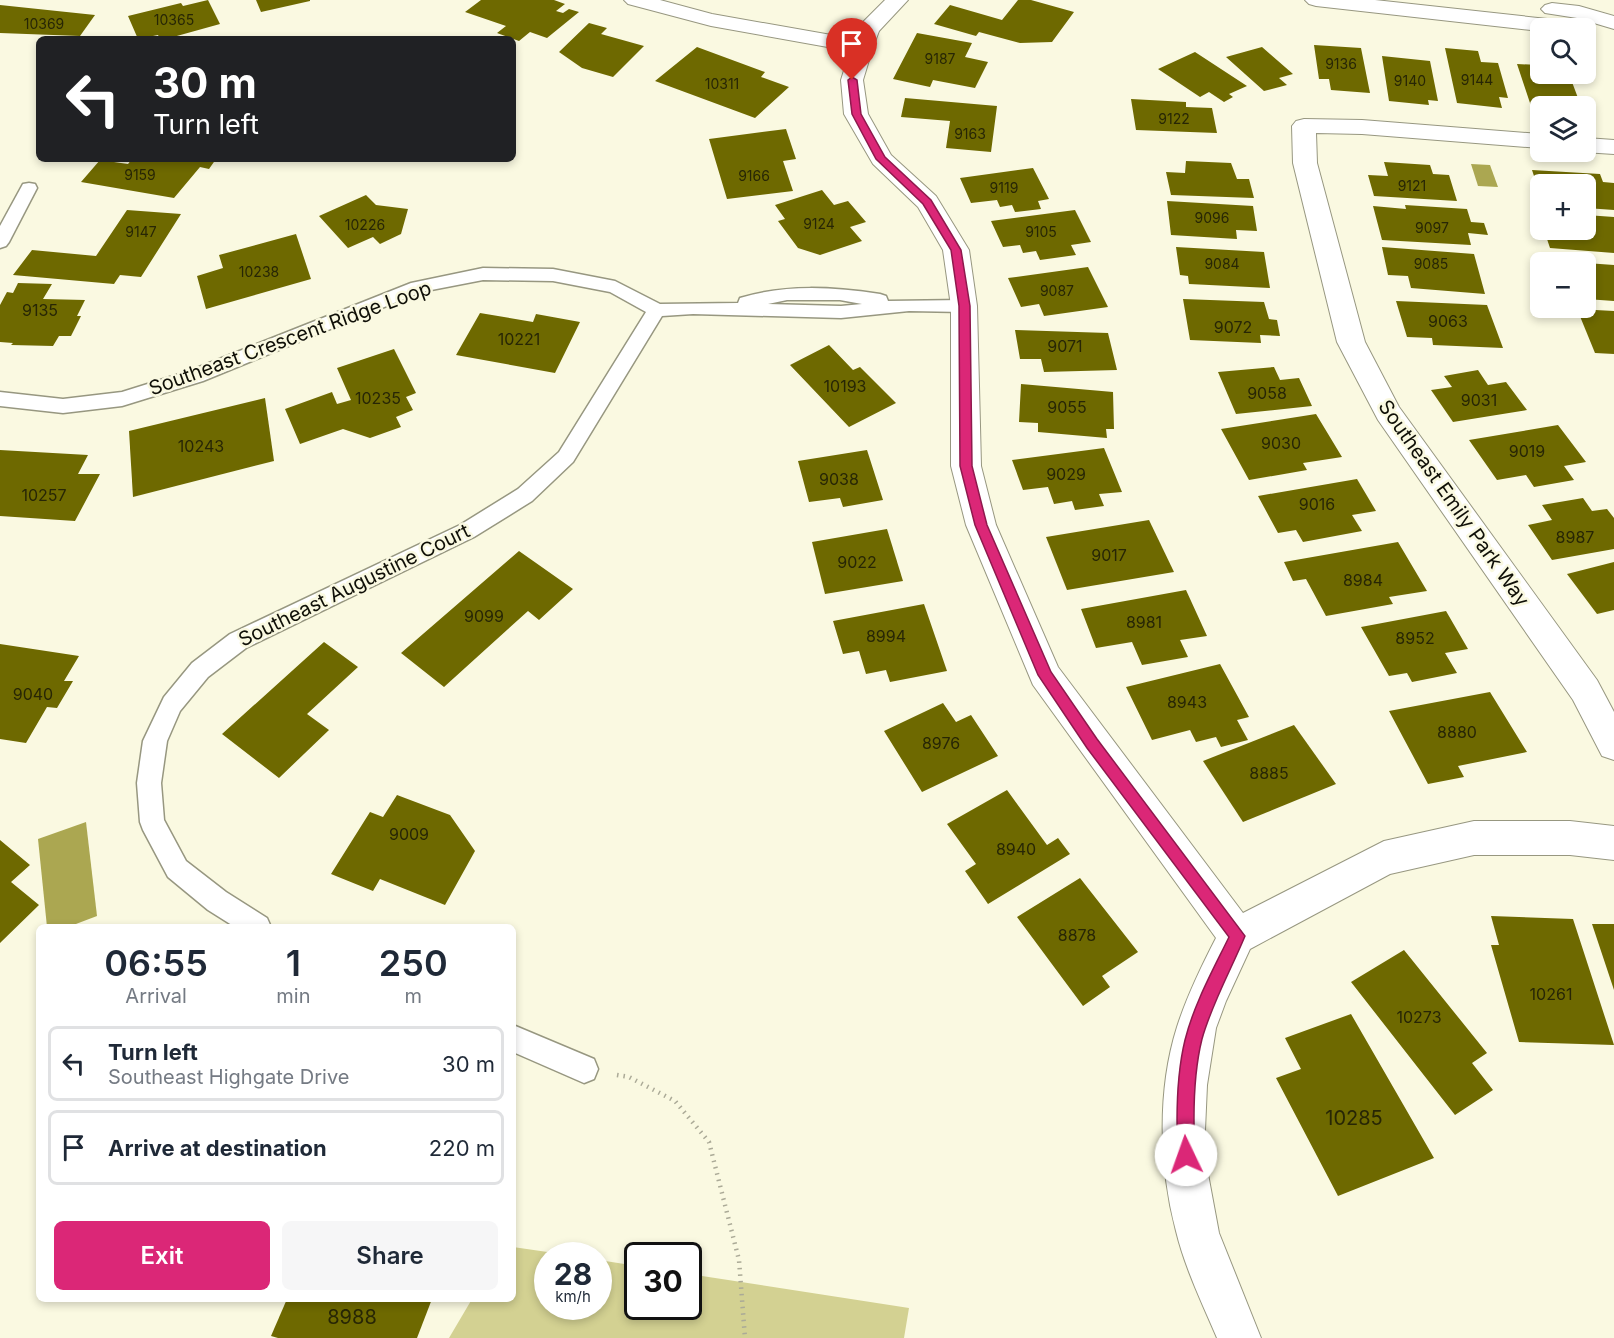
<!DOCTYPE html>
<html lang="en">
<head>
<meta charset="utf-8">
<style>
  body { margin:0; font-family:Inter,sans-serif; background:#f6f6f7; color:#1f2937; height:100vh; display:flex; flex-direction:column; font-size:22px; white-space:nowrap }
  * { box-sizing:border-box; margin:0 }
  p { font-size:20px; color:#747a83 }
  .icon { flex:none; width:33px; height:33px; fill:none; stroke:currentColor; stroke-width:2; stroke-linecap:round; stroke-linejoin:round }
  .map { position:relative; flex:1; overflow:hidden }
  .sheet { position:absolute; left:36px; top:924px; width:480px; height:378px; display:flex; flex-direction:column; background:#fff; border-radius:9px; box-shadow:0 3px 9px #0003 }
  .sheet>* { flex:none }
  .banner { position:absolute; left:36px; top:36px; width:480px; height:126px; border-radius:9px; box-shadow:0 3px 9px #0003; background:#202124; color:#fff; overflow:hidden }
  .tools { position:absolute; left:1530px; top:18px; display:grid; gap:12px }
  .tools a { display:grid; place-items:center; width:66px; height:66px; border-radius:9px; background:#fff; box-shadow:0 3px 9px #0003; font-size:30px }
  .speed { position:absolute; left:534px; top:1242px; display:flex; gap:12px; font-size:30px; font-weight:700; text-align:center }
  .speed>* { display:grid; place-content:center; width:78px; height:78px; border-radius:50%; background:#fff; box-shadow:0 3px 9px #0003; line-height:1 }
  .speed small { font-size:15px; font-weight:400 }
  .speed .limit { border:3px solid #111; border-radius:9px; background:#fff; color:#111 }
  .pin { position:absolute; display:grid; place-items:center; width:51px; height:51px; color:#fff; margin:-62px -26px; border-radius:50% 50% 50% 0; rotate:-45deg; box-shadow:0 0 6px #0007 }
  .pin .icon { rotate:45deg }
  .me { position:absolute; width:66px; margin:-33px; rotate:357deg; stroke-linejoin:round; filter:drop-shadow(0 0 4px #0008) }
  .turn { display:flex; align-items:center; gap:21px; height:126px; padding:0 18px; font-size:27px }
  .turn .icon { width:78px; height:78px; stroke-width:2.5 }
  .turn b { display:block; font-size:42px; line-height:51px }
  .eta { display:flex; justify-content:space-evenly; align-items:center; height:102px; text-align:center }
  .eta b { font-size:36px; font-weight:600; line-height:42px }
  .primary-button { display:flex; gap:12px; margin-top:auto; padding:12px 18px }
  .primary-button a { flex:1; height:69px; border-radius:9px; background:#db2777; color:#fff; font-size:24px; font-weight:600; line-height:69px; text-align:center }
  .primary-button a+a { background:#f6f6f7; color:#1f2937 }
  ul { padding:0; list-style:none }
  li { display:flex; align-items:center; gap:18px; height:75px; margin:0 12px 9px; padding:0 6px; border:3px solid #e0e1e3; border-radius:9px }
  li div { flex:1 }
  li b { display:block; font-size:22px }
  li em { font-style:normal }
  .map>svg:first-child { display:block }
  .green { fill:#d3d192 }
  .water { fill:#aba751 }
  .building { fill:#6e6900 }
  .lines { fill:none; stroke-linecap:round; stroke-linejoin:round }
  .lane-casing { stroke:#979780; stroke-width:3 }
  .street-casing { stroke:#979780; stroke-width:2 }
  .secondary-casing { stroke:#979780; stroke-width:2 }
  .path { stroke:#abaa97; stroke-width:4.5; stroke-dasharray:1.5 5; stroke-linecap:butt }
  .lane { fill:#fff; fill-rule:evenodd }
  .street { fill:#fff; fill-rule:evenodd }
  .secondary { fill:#fff; fill-rule:evenodd }
  .route { fill:#db2777; stroke:#8e194d; stroke-width:1.5 }
  .labels { text-anchor:middle; stroke-width:5; stroke-linejoin:round; paint-order:stroke }
  .far-number-label { font-size:14px; fill:#272605 }
  .number-label { font-size:16px; fill:#272605 }
  .street-label { font-size:20px; fill:#0f0f07; stroke:#faf9e1 }
  .near-number-label { font-size:20px; fill:#272605 }
</style>
</head>
<body>
<div class="map">
<svg width="1614" height="1338" viewBox="0 0 1614 1338">
  <rect width="100%" height="100%" fill="#faf9e1"/>
  <path class="green" d="M 513,1247 L 568,1255 L 548,1256 L 548,1306 L 598,1306 L 599,1260 L 637,1266 L 638,1306 L 688,1306 L 689,1274 L 909,1308 L 904,1338 L 449,1338 L 472,1299 L 513,1299 Z"/>
  <g class="water">
    <path d="M 1471,164 L 1490,165 L 1498,187 L 1478,186 Z"/>
    <path d="M 86,822 L 97,916 L 68,927 L 47,927 L 38,839 Z"/>
  </g>
  <g class="building">
    <path d="M 208,0 L 220,24 L 166,39 L 160,39 L 158,35 L 138,39 L 128,16 L 181,3 L 183,6 Z"/>
    <path d="M 256,0 L 310,0 L 310,1 L 261,12 Z"/>
    <path d="M 481,0 L 554,0 L 565,4 L 556,11 L 563,13 L 569,9 L 579,12 L 547,38 L 530,32 L 519,41 L 497,33 L 506,26 L 465,12 Z"/>
    <path d="M 1018,0 L 1031,0 L 1074,12 L 1052,42 L 1020,43 L 979,32 L 976,36 L 934,24 L 950,5 L 1002,20 Z"/>
    <path d="M 0,5 L 95,15 L 80,36 L 0,33 Z"/>
    <path d="M 589,23 L 607,28 L 601,34 L 644,46 L 613,77 L 582,68 L 559,52 Z"/>
    <path d="M 917,33 L 972,43 L 965,57 L 988,62 L 975,88 L 933,80 L 930,87 L 893,79 Z"/>
    <path d="M 1314,45 L 1361,48 L 1370,93 L 1331,90 L 1329,79 L 1319,79 Z"/>
    <path d="M 697,47 L 765,72 L 761,77 L 789,87 L 755,118 L 655,81 Z"/>
    <path d="M 1262,47 L 1293,74 L 1279,78 L 1287,85 L 1264,91 L 1226,57 Z"/>
    <path d="M 1445,48 L 1478,51 L 1481,62 L 1498,63 L 1508,98 L 1499,97 L 1502,108 L 1457,103 Z"/>
    <path d="M 1195,52 L 1247,86 L 1229,94 L 1233,97 L 1224,102 L 1209,92 L 1200,97 L 1158,69 Z"/>
    <path d="M 1382,56 L 1430,61 L 1438,101 L 1428,100 L 1429,105 L 1389,101 Z"/>
    <path d="M 1517,64 L 1540,65 L 1540,74 L 1569,74 L 1581,106 L 1532,109 Z"/>
    <path d="M 905,98 L 997,106 L 991,152 L 946,148 L 950,121 L 901,117 Z"/>
    <path d="M 1131,99 L 1186,102 L 1186,107 L 1212,108 L 1217,133 L 1136,130 Z"/>
    <path d="M 786,129 L 796,159 L 783,161 L 793,191 L 727,199 L 709,139 Z"/>
    <path d="M 132,159 L 216,159 L 209,169 L 200,167 L 174,198 L 81,182 L 100,160 L 128,164 Z"/>
    <path d="M 1186,161 L 1231,163 L 1237,179 L 1249,179 L 1254,198 L 1171,195 L 1166,172 L 1185,173 Z"/>
    <path d="M 1384,162 L 1430,165 L 1433,174 L 1449,175 L 1457,201 L 1374,196 L 1368,175 L 1388,176 Z"/>
    <path d="M 1033,168 L 1049,199 L 1038,201 L 1041,209 L 1015,212 L 1012,205 L 1000,207 L 997,200 L 971,203 L 960,178 Z"/>
    <path d="M 1532,170 L 1600,174 L 1603,182 L 1614,183 L 1614,210 L 1586,208 L 1586,184 L 1540,184 L 1540,194 Z"/>
    <path d="M 822,190 L 834,205 L 848,201 L 866,222 L 850,227 L 862,241 L 820,255 L 798,248 L 778,221 L 785,219 L 775,205 Z"/>
    <path d="M 366,195 L 376,205 L 408,209 L 401,234 L 380,244 L 373,237 L 348,248 L 319,216 Z"/>
    <path d="M 1167,201 L 1253,206 L 1257,231 L 1236,230 L 1237,239 L 1171,235 Z"/>
    <path d="M 1405,205 L 1467,209 L 1471,222 L 1484,223 L 1488,235 L 1468,233 L 1471,245 L 1382,240 L 1373,206 L 1406,209 Z"/>
    <path d="M 127,210 L 181,214 L 141,277 L 120,275 L 114,284 L 13,275 L 32,250 L 96,256 Z"/>
    <path d="M 1075,210 L 1091,242 L 1071,245 L 1076,255 L 1040,260 L 1036,251 L 1023,253 L 1020,245 L 1003,247 L 991,221 Z"/>
    <path d="M 1586,215 L 1614,217 L 1614,253 L 1550,248 L 1544,230 L 1586,230 Z"/>
    <path d="M 296,234 L 311,279 L 206,309 L 197,276 L 223,268 L 219,255 Z"/>
    <path d="M 1176,247 L 1264,252 L 1270,288 L 1189,284 L 1188,276 L 1180,275 Z"/>
    <path d="M 1382,247 L 1474,254 L 1485,294 L 1411,288 L 1408,276 L 1388,275 Z"/>
    <path d="M 1586,263 L 1614,265 L 1614,301 L 1586,299 Z"/>
    <path d="M 1088,267 L 1108,307 L 1044,316 L 1039,304 L 1021,307 L 1008,278 Z"/>
    <path d="M 18,283 L 52,284 L 43,299 L 85,300 L 77,316 L 81,316 L 71,336 L 59,336 L 53,346 L 11,345 L 13,343 L 0,342 L 0,305 L 7,292 L 13,293 Z"/>
    <path d="M 1183,299 L 1264,302 L 1269,319 L 1277,320 L 1280,336 L 1260,335 L 1261,343 L 1190,340 Z"/>
    <path d="M 1396,301 L 1487,305 L 1503,348 L 1433,345 L 1432,338 L 1407,337 Z"/>
    <path d="M 1577,309 L 1614,311 L 1614,354 L 1595,353 Z"/>
    <path d="M 480,313 L 533,322 L 536,314 L 580,322 L 555,373 L 456,355 Z"/>
    <path d="M 1015,330 L 1108,333 L 1117,370 L 1044,372 L 1041,359 L 1020,359 Z"/>
    <path d="M 829,345 L 853,370 L 860,367 L 896,403 L 849,427 L 790,365 Z"/>
    <path d="M 394,349 L 416,393 L 406,397 L 413,410 L 396,417 L 401,427 L 370,438 L 343,429 L 300,444 L 285,409 L 332,392 L 337,404 L 351,400 L 337,368 Z"/>
    <path d="M 1274,367 L 1280,380 L 1299,378 L 1312,406 L 1236,414 L 1218,372 Z"/>
    <path d="M 1478,370 L 1488,385 L 1506,382 L 1527,410 L 1453,422 L 1431,390 L 1452,387 L 1444,376 Z"/>
    <path d="M 1021,384 L 1113,392 L 1114,429 L 1106,429 L 1107,438 L 1038,432 L 1038,423 L 1019,422 Z"/>
    <path d="M 265,398 L 274,461 L 133,497 L 129,431 Z"/>
    <path d="M 1316,414 L 1342,457 L 1303,463 L 1307,470 L 1249,480 L 1221,429 Z"/>
    <path d="M 1558,425 L 1586,462 L 1564,466 L 1574,480 L 1534,487 L 1526,475 L 1497,480 L 1469,440 Z"/>
    <path d="M 1104,448 L 1122,492 L 1099,494 L 1104,506 L 1075,510 L 1072,501 L 1054,504 L 1048,487 L 1023,490 L 1012,460 Z"/>
    <path d="M 0,450 L 88,455 L 78,474 L 100,474 L 75,521 L 0,516 Z"/>
    <path d="M 867,450 L 883,500 L 843,507 L 840,498 L 809,502 L 798,461 Z"/>
    <path d="M 1357,479 L 1376,511 L 1352,515 L 1362,531 L 1303,542 L 1296,530 L 1278,533 L 1258,496 Z"/>
    <path d="M 1583,498 L 1592,511 L 1607,509 L 1614,518 L 1614,549 L 1552,560 L 1528,525 L 1552,520 L 1542,505 Z"/>
    <path d="M 1149,520 L 1174,572 L 1067,590 L 1046,537 Z"/>
    <path d="M 887,529 L 903,581 L 825,594 L 812,542 Z"/>
    <path d="M 1398,542 L 1427,591 L 1389,597 L 1393,604 L 1326,616 L 1306,579 L 1293,581 L 1284,562 Z"/>
    <path d="M 519,551 L 573,589 L 539,620 L 528,611 L 444,687 L 401,653 Z"/>
    <path d="M 1614,562 L 1614,610 L 1597,614 L 1567,574 Z"/>
    <path d="M 1186,590 L 1207,636 L 1180,640 L 1188,657 L 1142,665 L 1132,642 L 1096,648 L 1081,609 Z"/>
    <path d="M 924,604 L 947,671 L 890,682 L 886,670 L 866,674 L 859,651 L 843,654 L 833,621 Z"/>
    <path d="M 1446,611 L 1468,649 L 1445,653 L 1457,673 L 1412,682 L 1407,673 L 1389,676 L 1361,627 Z"/>
    <path d="M 324,642 L 358,667 L 307,714 L 329,730 L 279,778 L 222,734 Z"/>
    <path d="M 0,644 L 79,656 L 64,681 L 73,681 L 57,708 L 47,707 L 26,743 L 0,739 Z"/>
    <path d="M 1220,664 L 1249,717 L 1237,720 L 1248,740 L 1221,747 L 1216,737 L 1196,742 L 1190,730 L 1152,740 L 1126,687 Z"/>
    <path d="M 1490,692 L 1527,752 L 1458,766 L 1464,777 L 1428,784 L 1389,711 Z"/>
    <path d="M 943,703 L 956,722 L 971,715 L 998,756 L 922,792 L 884,731 Z"/>
    <path d="M 1294,725 L 1336,784 L 1243,822 L 1203,761 Z"/>
    <path d="M 1007,790 L 1047,845 L 1058,838 L 1070,854 L 988,904 L 965,871 L 976,864 L 947,824 Z"/>
    <path d="M 397,795 L 450,815 L 475,851 L 445,905 L 380,879 L 373,891 L 331,874 L 370,812 L 383,817 Z"/>
    <path d="M 0,840 L 30,865 L 11,882 L 39,905 L 0,943 Z"/>
    <path d="M 1080,878 L 1138,952 L 1102,976 L 1110,987 L 1083,1006 L 1017,917 Z"/>
    <path d="M 1491,916 L 1573,919 L 1614,1045 L 1519,1042 L 1491,945 L 1499,945 Z"/>
    <path d="M 1592,924 L 1614,924 L 1614,990 Z"/>
    <path d="M 1404,950 L 1487,1053 L 1472,1063 L 1493,1090 L 1455,1115 L 1351,982 Z"/>
    <path d="M 1351,1014 L 1434,1158 L 1338,1196 L 1276,1078 L 1301,1069 L 1285,1038 Z"/>
    <path d="M 287,1299 L 432,1299 L 417,1338 L 278,1338 L 271,1336 Z"/>
  </g>
  <g class="lines">
    <defs>
      <g id="lane">
        <path d="M 29,183 L 35,184 L 37,188 L 9,242 L 6,246 L 0,248 L 0,226 L 23,184 Z"/>
        <path d="M 483,268 L 553,269 L 615,281 L 660,304 L 738,303 L 740,298 C 786,284 833,287 880,294 L 886,296 L 888,301 L 964,300 L 970,302 L 973,306 L 970,310 L 964,312 L 909,311 L 841,318 L 693,314 L 662,316 L 573,462 L 532,501 L 474,537 L 246,648 L 208,677 L 180,711 L 167,741 L 161,783 L 164,820 L 186,861 L 226,892 L 267,918 L 271,927 L 235,927 L 208,910 L 168,877 L 143,830 L 140,822 L 137,783 L 143,741 L 164,697 L 192,663 L 230,634 L 460,525 L 518,489 L 559,452 L 646,312 L 610,292 L 553,281 L 483,280 L 421,292 L 203,381 L 122,406 L 63,413 L 0,406 L 0,392 L 63,399 L 122,392 L 189,371 L 411,283 ZM 787,300 L 840,300 L 862,304 L 841,306 L 768,304 Z"/>
        <path d="M 513,1025 L 594,1059 L 598,1069 L 594,1079 L 584,1083 L 513,1052 Z"/>
      </g>
      <g id="street">
        <path d="M 624,0 L 660,0 L 712,14 L 854,39 L 861,24 L 885,0 L 908,0 L 879,31 L 873,47 L 863,80 L 868,114 L 891,155 L 936,196 L 969,250 L 977,306 L 981,466 L 996,525 L 1058,667 L 1243,913 L 1384,841 L 1474,821 L 1570,821 L 1614,826 L 1614,860 L 1570,855 L 1474,855 L 1390,874 L 1250,949 L 1226,1001 L 1216,1028 L 1207,1085 L 1205,1130 L 1208,1174 L 1219,1233 L 1261,1338 L 1217,1338 C 1202,1303 1185,1268 1176,1231 C 1159,1167 1157,1090 1177,1027 C 1187,996 1201,967 1216,938 L 1033,685 L 966,525 L 951,466 L 951,306 L 943,250 L 918,207 L 873,164 L 844,114 L 841,80 L 850,51 L 711,26 L 628,4 Z"/>
        <path d="M 1304,119 L 1362,120 L 1540,134 L 1540,148 L 1362,134 L 1316,133 L 1317,163 L 1365,342 L 1399,407 L 1597,680 L 1614,712 L 1614,760 L 1602,756 L 1573,700 L 1378,420 L 1337,342 L 1293,163 L 1292,126 L 1296,121 Z"/>
        <path d="M 1586,138 L 1614,140 L 1614,154 L 1583,152 L 1586,152 Z"/>
      </g>
      <g id="secondary">
        <path d="M 1305,0 L 1375,0 L 1575,22 L 1583,23 L 1586,28 L 1540,28 L 1540,31 L 1316,6 L 1309,4 Z"/>
        <path d="M 1552,3 L 1579,6 L 1614,16 L 1614,29 L 1577,18 L 1545,13 L 1541,9 L 1545,5 Z"/>
      </g>
    </defs>
    <use href="#lane" class="lane-casing"/>
    <use href="#street" class="street-casing"/>
    <use href="#secondary" class="secondary-casing"/>
    <path class="path" d="M 617,1075 L 629,1077 L 675,1101 L 709,1142 L 739,1260 L 745,1338"/>
    <use href="#lane" class="lane"/>
    <use href="#street" class="street"/>
    <use href="#secondary" class="secondary"/>
  </g>
  <path class="route" d="M 852,77 L 857,80 L 861,114 L 885,157 L 931,200 L 961,250 L 970,306 L 972,466 L 987,525 L 1051,672 L 1097,739 L 1245,936 C 1231,970 1212,1003 1202,1039 C 1193,1075 1193,1118 1195,1155 L 1192,1161 L 1186,1164 L 1180,1161 L 1178,1155 C 1176,1117 1176,1077 1185,1040 C 1194,1004 1213,970 1229,937 L 1087,748 L 1038,675 L 975,525 L 960,466 L 959,306 L 951,250 L 923,204 L 876,159 L 852,114 L 848,80 Z"/>
  <g class="labels">
    <g class="far-number-label">
      <text x="174" y="25">10365</text>
      <text x="44" y="29">10369</text>
      <text x="940" y="64">9187</text>
      <text x="1341" y="69">9136</text>
      <text x="1477" y="85">9144</text>
      <text x="1410" y="86">9140</text>
      <text x="722" y="89">10311</text>
      <text x="1174" y="124">9122</text>
      <text x="970" y="139">9163</text>
      <text x="140" y="180">9159</text>
      <text x="754" y="181">9166</text>
      <text x="1412" y="191">9121</text>
      <text x="1004" y="193">9119</text>
      <text x="1212" y="223">9096</text>
      <text x="819" y="229">9124</text>
      <text x="365" y="230">10226</text>
      <text x="1432" y="233">9097</text>
      <text x="141" y="237">9147</text>
      <text x="1041" y="237">9105</text>
      <text x="1222" y="269">9084</text>
      <text x="1431" y="269">9085</text>
      <text x="259" y="277">10238</text>
      <text x="1057" y="296">9087</text>
    </g>
    <g class="number-label">
      <text x="40" y="316">9135</text>
      <text x="1448" y="327">9063</text>
      <text x="1233" y="333">9072</text>
      <text x="519" y="345">10221</text>
      <text x="1065" y="352">9071</text>
      <text x="845" y="392">10193</text>
      <text x="1267" y="399">9058</text>
      <text x="378" y="404">10235</text>
      <text x="1479" y="406">9031</text>
      <text x="1067" y="413">9055</text>
      <text x="1281" y="449">9030</text>
      <text x="201" y="452">10243</text>
      <text x="1527" y="457">9019</text>
      <text x="1066" y="480">9029</text>
      <text x="839" y="485">9038</text>
      <text x="44" y="501">10257</text>
      <text x="1317" y="510">9016</text>
      <text x="1575" y="543">8987</text>
      <text x="1109" y="561">9017</text>
      <text x="857" y="568">9022</text>
      <text x="1363" y="586">8984</text>
      <text x="484" y="622">9099</text>
      <text x="1144" y="628">8981</text>
      <text x="886" y="642">8994</text>
      <text x="1415" y="644">8952</text>
      <text x="33" y="700">9040</text>
      <text x="1187" y="708">8943</text>
      <text x="1457" y="738">8880</text>
      <text x="941" y="749">8976</text>
      <text x="1269" y="779">8885</text>
      <text x="409" y="840">9009</text>
      <text x="1016" y="855">8940</text>
      <text x="1077" y="941">8878</text>
      <text x="1551" y="1000">10261</text>
      <text x="1419" y="1023">10273</text>
    </g>
    <g class="street-label">
      <text transform="translate(290 338) rotate(-20)" y="7">Southeast Crescent Ridge Loop</text>
      <text transform="translate(1454 503) rotate(55)" y="7">Southeast Emily Park Way</text>
      <text transform="translate(354 585) rotate(-26)" y="7">Southeast Augustine Court</text>
    </g>
    <g class="near-number-label">
      <text x="1354" y="1125">10285</text>
      <text x="352" y="1324">8988</text>
    </g>
  </g>
</svg>
<div class="tools">
<a><svg class="icon" aria-label="search" viewBox="0 0 24 24"><circle cx="10" cy="10" r="6"/><path d="M15 15l6 6"/></svg></a>
<a><svg class="icon" aria-label="layers" viewBox="0 0 24 24"><path d="M12 4l9 5-9 5-9-5zM3 14l9 5 9-5"/></svg></a>
<a>+</a>
<a>−</a>
</div>
<div class="speed"><div>28<small>km/h</small></div><div class="limit">30</div></div>
<div class="pin" style="left:852px;top:80px;background:#d93025"><svg class="icon" aria-label="arrive" viewBox="0 0 24 24"><path d="M6 21V4h12l-3 4 3 4H6"/></svg></div>
<svg class="me" style="left:1186px;top:1155px" viewBox="-20 -20 40 40"><circle r="19" fill="#fff"/><path d="M0-13L10 11 0 6-10 11z" fill="#db2777"/></svg>
<div class="banner">
<div class="turn"><svg class="icon" aria-label="left" viewBox="0 0 24 24"><path d="M17 20v-9H6M10 6l-5 5 5 5"/></svg><div><b>30 m</b>Turn left</div></div>
</div>
<section class="sheet">
<div class="eta">
<div><b>06:55</b><p>Arrival</p></div>
<div><b>1</b><p>min</p></div>
<div><b>250</b><p>m</p></div>
</div>
<ul>
<li><svg class="icon" aria-label="left" viewBox="0 0 24 24"><path d="M17 20v-9H6M10 6l-5 5 5 5"/></svg><div><b>Turn left</b><p>Southeast Highgate Drive</p></div><em>30 m</em></li>
<li><svg class="icon" aria-label="arrive" viewBox="0 0 24 24"><path d="M6 21V4h12l-3 4 3 4H6"/></svg><div><b>Arrive at destination</b></div><em>220 m</em></li>
</ul>
<div class="primary-button"><a>Exit</a><a>Share</a></div>
</section>
</div>
</body>
</html>
